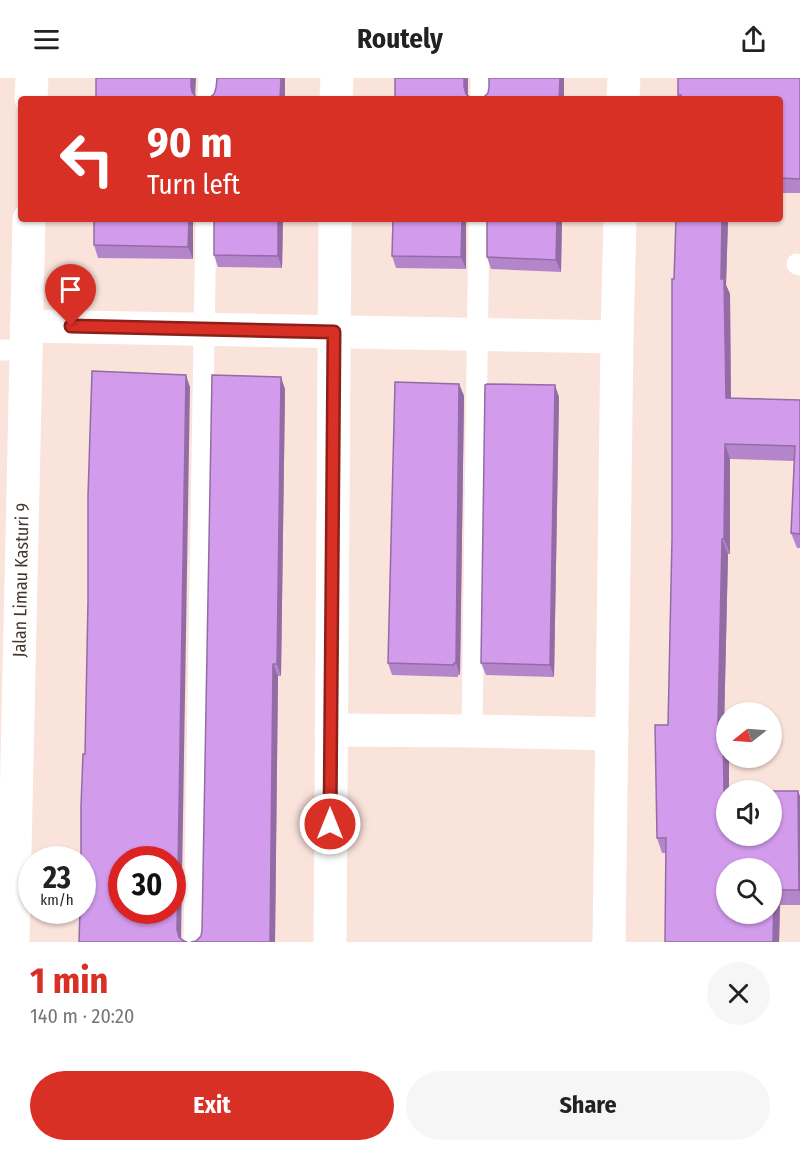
<!DOCTYPE html>
<html lang="en">
<head>
<meta charset="utf-8">
<style>
  body { margin:0; font-family:"Fira Sans Condensed",sans-serif; background:#f6f6f6; color:#222; height:100vh; display:flex; flex-direction:column; font-size:22px; white-space:nowrap }
  * { box-sizing:border-box; margin:0 }
  p { font-size:20px; color:#767676 }
  .icon { flex:none; width:33px; height:33px; fill:none; stroke:currentColor; stroke-width:2; stroke-linecap:round; stroke-linejoin:round }
  .map { position:relative; height:864px; overflow:hidden }
  .side { display:flex; flex-direction:column; background:#fff; flex:1 }
  .side>* { flex:none }
  .banner { position:absolute; left:18px; top:18px; width:765px; height:126px; border-radius:6px; box-shadow:0 2px 4px #0004; background:#d93025; color:#fff; overflow:hidden }
  .needle { width:39px; rotate:253deg }
  .buttons { position:absolute; left:716px; top:624px; display:grid; gap:12px }
  .buttons a { display:grid; place-items:center; width:66px; height:66px; border-radius:50%; background:#fff; box-shadow:0 2px 4px #0004; font-size:30px }
  .speed { position:absolute; left:18px; top:768px; display:flex; gap:12px; font-size:30px; font-weight:700; text-align:center }
  .speed>* { display:grid; place-content:center; width:78px; height:78px; border-radius:50%; background:#fff; box-shadow:0 2px 4px #0004; line-height:1 }
  .speed small { font-size:15px; font-weight:400 }
  .speed .limit { border:9px solid #d22; background:#fff; color:#111 }
  .pin { position:absolute; display:grid; place-items:center; width:51px; height:51px; color:#fff; margin:-62px -26px; border-radius:50% 50% 50% 0; rotate:-45deg; box-shadow:0 0 6px #0007 }
  .pin .icon { rotate:45deg }
  .me { position:absolute; width:66px; margin:-33px; rotate:0deg; stroke-linejoin:round; filter:drop-shadow(0 0 4px #0008) }
  .turn { display:flex; align-items:center; gap:21px; height:126px; padding:0 30px; font-size:27px }
  .turn .icon { width:78px; height:78px; stroke-width:2.5 }
  .turn b { display:block; font-size:42px; line-height:51px }
  .round { display:grid; place-items:center; flex:none; width:63px; height:63px; border-radius:32px; background:#f6f6f6 }
  .headline { display:flex; align-items:center; justify-content:space-between; height:102px; padding:0 30px }
  h1 { font-size:36px; font-weight:700; line-height:45px; color:#d93025 }
  .primary-button { display:flex; gap:12px; margin-top:auto; padding:12px 30px }
  .primary-button a { flex:1; height:69px; border-radius:36px; background:#d93025; color:#fff; font-size:24px; font-weight:700; line-height:69px; text-align:center }
  .primary-button a+a { background:#f6f6f6; color:#222 }
  header { display:flex; justify-content:space-between; align-items:center; height:78px; padding:0 30px; background:#fff; font-size:27px; font-weight:700 }
  .map>svg:first-child { display:block }
  .lines { fill:none; stroke-linecap:round; stroke-linejoin:round }
  .service { stroke:#fff; stroke-width:21 }
  .minor { stroke:#fff; stroke-width:33 }
  .wall { fill:#b585cb }
  .shaded-wall { fill:#936ca5 }
  .building { fill:#d29bec; stroke:#936ca5; stroke-width:1.5; fill-rule:evenodd }
  .route-casing { stroke:#8d1f18; stroke-width:15 }
  .route { stroke:#d93025; stroke-width:10 }
  .labels { text-anchor:middle; stroke-width:4.5; stroke-linejoin:round; paint-order:stroke }
  .street-label { font-size:18px; fill:#453630; stroke:#fae3db }
</style>
</head>
<body>
<header><svg class="icon" aria-label="menu" viewBox="0 0 24 24"><path d="M4 6h16M4 12h16M4 18h16"/></svg>Routely<svg class="icon" aria-label="share" viewBox="0 0 24 24"><path d="M12 15V3M7 8l5-5 5 5M5 13v7h14v-7"/></svg></header>
<div class="map">
<svg width="800" height="864" viewBox="0 0 800 864">
  <rect width="100%" height="100%" fill="#fae3db"/>
  <g class="lines">
    <g class="service">
      <path d="M 208,21 L 209,0"/>
      <path d="M 481,21 L 481,0"/>
      <path d="M 797,186 L 800,187"/>
      <path d="M 0,272 L 26,272"/>
      <path d="M 472,653 L 479,141"/>
      <path d="M 194,864 L 206,141"/>
    </g>
    <g class="minor">
      <path d="M 31,21 L 32,0"/>
      <path d="M 336,21 L 337,0"/>
      <path d="M 623,21 L 624,0"/>
      <path d="M 26,248 L 617,259"/>
      <path d="M 331,652 L 472,653 L 612,656"/>
      <path id="s1" d="M 13,864 L 29,141"/>
      <path d="M 330,864 L 335,141"/>
      <path d="M 609,864 L 617,259 L 620,141"/>
    </g>
  </g>
  <g class="wall">
    <path d="M 800,0 L 800,115 L 780,115 L 780,21 L 679,21 L 678,17 Z"/>
    <path d="M 193,141 L 193,181 L 98,180 L 94,167 Z"/>
    <path d="M 214,141 L 283,141 L 282,190 L 218,189 L 214,177 Z"/>
    <path d="M 466,141 L 466,191 L 396,190 L 392,178 Z"/>
    <path d="M 487,141 L 562,141 L 561,194 L 491,191 L 487,179 Z"/>
    <path d="M 676,141 L 728,141 L 726,207 L 730,216 L 731,320 L 800,322 L 800,470 L 797,470 L 791,455 L 794,383 L 730,381 L 730,476 L 728,476 L 724,650 L 726,655 L 726,680 L 729,680 L 729,712 L 726,712 L 800,718 L 800,827 L 780,827 L 779,864 L 665,864 L 666,775 L 662,775 L 657,760 L 668,647 L 672,461 Z"/>
    <path d="M 459,306 L 464,318 L 460,597 L 458,597 L 458,599 L 392,597 L 388,585 Z"/>
    <path d="M 285,311 L 281,598 L 278,598 L 275,864 L 191,864 L 196,863 L 201,858 L 202,852 Z"/>
    <path d="M 559,319 L 554,599 L 486,597 L 481,585 Z"/>
  </g>
  <g class="shaded-wall">
    <path d="M 191,0 L 196,0 L 195,21 L 192,14 L 191,8 Z"/>
    <path d="M 281,0 L 285,0 L 285,21 L 280,21 Z"/>
    <path d="M 464,0 L 468,0 L 468,21 L 464,9 Z"/>
    <path d="M 560,0 L 564,0 L 564,21 L 559,21 Z"/>
    <path d="M 189,141 L 193,141 L 193,181 L 188,169 Z"/>
    <path d="M 278,141 L 283,141 L 282,190 L 278,178 Z"/>
    <path d="M 462,141 L 466,141 L 466,191 L 461,179 Z"/>
    <path d="M 557,141 L 562,141 L 561,194 L 556,182 Z"/>
    <path d="M 722,141 L 728,141 L 726,207 L 730,216 L 731,335 L 726,320 L 721,201 Z"/>
    <path d="M 186,297 L 190,309 L 181,864 L 177,852 Z"/>
    <path d="M 281,299 L 285,311 L 281,598 L 277,586 Z"/>
    <path d="M 459,306 L 464,318 L 460,597 L 456,585 Z"/>
    <path d="M 555,307 L 559,319 L 554,599 L 550,587 Z"/>
    <path d="M 725,366 L 730,381 L 730,476 L 724,461 Z"/>
    <path d="M 722,461 L 728,476 L 724,650 L 726,655 L 726,680 L 729,680 L 729,712 L 726,712 L 726,718 L 724,713 L 718,646 Z"/>
    <path d="M 273,586 L 278,598 L 275,864 L 270,864 Z"/>
    <path d="M 798,713 L 800,718 L 800,816 L 799,812 Z"/>
    <path d="M 774,812 L 780,827 L 779,864 L 773,864 Z"/>
  </g>
  <g class="building">
    <path d="M 96,0 L 191,0 L 191,8 L 192,14 L 197,20 L 201,21 L 96,21 Z"/>
    <path d="M 217,0 L 281,0 L 280,21 L 206,21 L 209,20 L 214,16 L 216,10 Z"/>
    <path d="M 395,0 L 464,0 L 464,9 L 466,16 L 471,20 L 474,21 L 395,21 Z"/>
    <path d="M 489,0 L 560,0 L 559,21 L 478,21 L 483,20 L 488,15 L 489,9 Z"/>
    <path d="M 678,0 L 800,0 L 800,101 L 780,100 L 780,21 L 681,21 L 681,17 L 678,17 Z"/>
    <path d="M 94,141 L 189,141 L 188,169 L 94,167 Z"/>
    <path d="M 214,141 L 278,141 L 278,178 L 214,177 Z"/>
    <path d="M 393,141 L 462,141 L 461,179 L 392,178 Z"/>
    <path d="M 487,141 L 557,141 L 556,182 L 487,179 Z"/>
    <path d="M 676,141 L 722,141 L 721,201 L 724,201 L 726,320 L 800,322 L 800,456 L 791,455 L 795,368 L 725,366 L 724,461 L 722,461 L 718,646 L 723,646 L 724,713 L 726,713 L 726,758 L 771,758 L 771,713 L 798,713 L 799,812 L 774,812 L 773,864 L 665,864 L 666,760 L 657,760 L 655,647 L 668,647 L 672,461 L 672,201 L 674,201 ZM 726,790 L 771,790 L 771,836 L 726,836 Z"/>
    <path d="M 92,293 L 186,297 L 177,852 L 179,859 L 184,863 L 187,864 L 79,864 L 80,832 L 82,832 L 82,782 L 81,782 L 81,728 L 83,676 L 85,676 L 88,523 L 88,418 ZM 122,782 L 172,782 L 172,832 L 122,832 Z"/>
    <path d="M 212,297 L 281,299 L 277,586 L 273,586 L 270,864 L 191,864 L 196,863 L 201,858 L 202,852 Z"/>
    <path d="M 395,304 L 459,306 L 456,585 L 454,585 L 454,587 L 388,585 Z"/>
    <path d="M 487,306 L 555,307 L 550,587 L 481,585 L 485,307 Z"/>
  </g>
  <g class="lines">
    <defs>
      <path id="route" d="M 71,248 L 334,254 L 330,746"/>
    </defs>
    <use href="#route" class="route-casing"/>
    <use href="#route" class="route"/>
  </g>
  <g class="labels">
    <g class="street-label">
      <text dy="6" stroke="none"><textPath href="#s1" startOffset="362">Jalan Limau Kasturi 9</textPath></text>
    </g>
  </g>
</svg>
<div class="buttons">
<a><svg class="needle" viewBox="-14 -14 28 28"><path d="M0-13l5 13h-10z" fill="#e53935"/><path d="M0 13l5-13h-10z" fill="#767676"/></svg></a>
<a><svg class="icon" aria-label="sound" viewBox="0 0 24 24"><path d="M4 9h4l5-4v14l-5-4H4zM17 9q2 3 0 6"/></svg></a>
<a><svg class="icon" aria-label="search" viewBox="0 0 24 24"><circle cx="10" cy="10" r="6"/><path d="M15 15l6 6"/></svg></a>
</div>
<div class="speed"><div>23<small>km/h</small></div><div class="limit">30</div></div>
<div class="pin" style="left:71px;top:248px;background:#d93025"><svg class="icon" aria-label="arrive" viewBox="0 0 24 24"><path d="M6 21V4h12l-3 4 3 4H6"/></svg></div>
<svg class="me" style="left:330px;top:746px" viewBox="-20 -20 40 40"><circle r="17" fill="#d93025" stroke="#fff" stroke-width="3"/><path d="M0-11L8 9 0 5-8 9z" fill="#fff"/></svg>
<div class="banner">
<div class="turn"><svg class="icon" aria-label="left" viewBox="0 0 24 24"><path d="M17 20v-9H6M10 6l-5 5 5 5"/></svg><div><b>90 m</b>Turn left</div></div>
</div>
</div>
<section class="side">
<div class="headline"><div><h1>1 min</h1><p>140 m · 20:20</p></div><a class="round"><svg class="icon" aria-label="close" viewBox="0 0 24 24"><path d="M6 6l12 12M18 6L6 18"/></svg></a></div>
<div class="primary-button"><a>Exit</a><a>Share</a></div>
</section>
</body>
</html>
